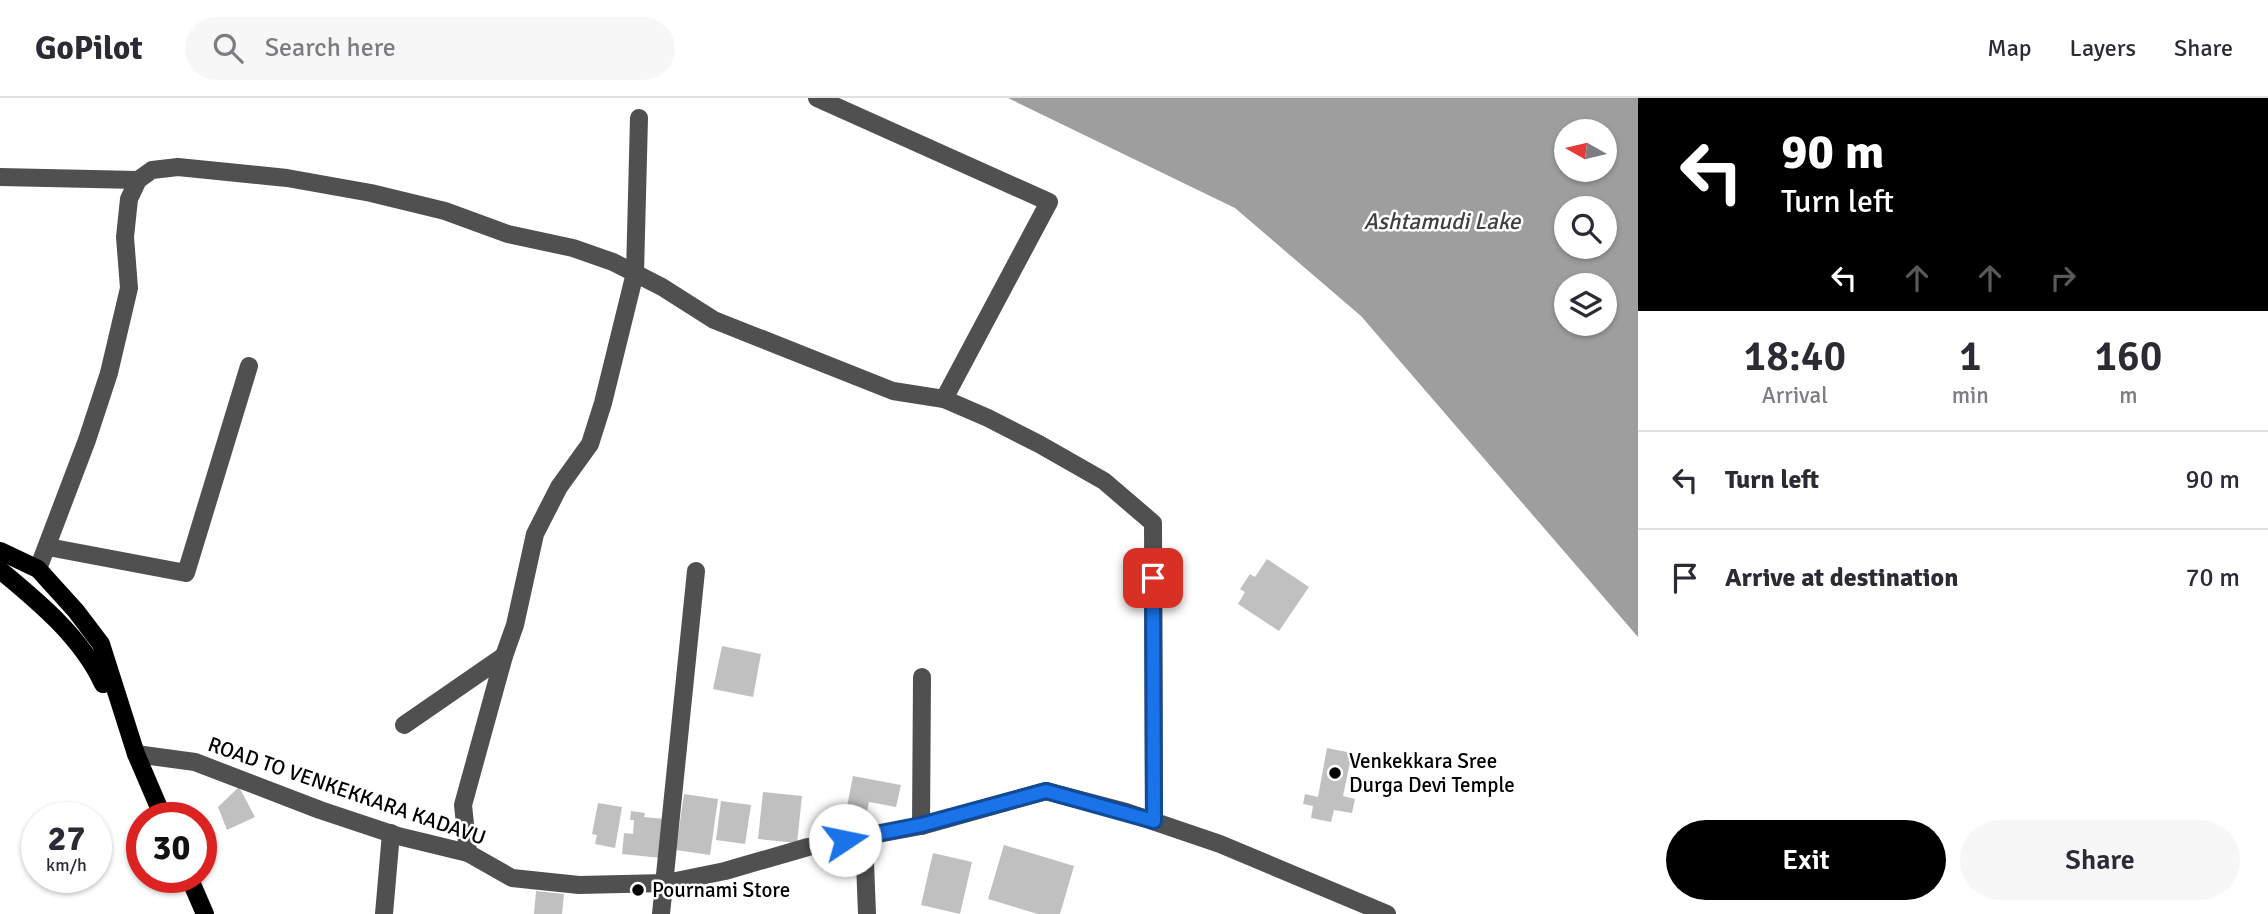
<!DOCTYPE html>
<html lang="en">
<head>
<meta charset="utf-8">
<style>
  body { margin:0; font-family:Signika,sans-serif; background:#f7f7f7; color:#2b2b33; height:100vh; display:flex; flex-direction:column; font-size:26px; white-space:nowrap }
  * { box-sizing:border-box; margin:0 }
  p { font-size:23px; color:#7c7c81 }
  .icon { flex:none; width:38px; height:38px; fill:none; stroke:currentColor; stroke-width:2; stroke-linecap:round; stroke-linejoin:round }
  .map { position:relative; flex:1; overflow:hidden }
  .drawer { display:flex; flex-direction:column; background:#fff; width:630px }
  .drawer>* { flex:none }
  .banner { background:#000; color:#fff; overflow:hidden }
  .needle { width:46px; rotate:278deg }
  .tools { position:absolute; left:1554px; top:21px; display:grid; gap:14px }
  .tools a { display:grid; place-items:center; width:63px; height:63px; border-radius:50%; background:#fff; box-shadow:0 2px 5px #0004; font-size:35px }
  .speed { position:absolute; left:21px; top:704px; display:flex; gap:14px; font-size:35px; font-weight:700; text-align:center }
  .speed>* { display:grid; place-content:center; width:91px; height:91px; border-radius:50%; background:#fff; box-shadow:0 2px 5px #0004; line-height:1 }
  .speed small { font-size:18px; font-weight:400 }
  .speed .limit { border:10px solid #d22; background:#fff; color:#111 }
  .pin { position:absolute; display:grid; place-items:center; width:60px; height:60px; color:#fff; margin:-30px; border-radius:14px; box-shadow:0 4px 10px #0006 }
  .me { position:absolute; width:77px; margin:-38px; rotate:79deg; stroke-linejoin:round; filter:drop-shadow(0 0 5px #0008) }
  .turn { display:flex; align-items:center; gap:24px; height:147px; padding:0 28px; font-size:32px }
  .turn .icon { width:91px; height:91px; stroke-width:2.5 }
  .turn b { display:block; font-size:49px; line-height:60px }
  .lanes { display:flex; align-items:center; height:66px; padding:0 28px; background:#0003; justify-content:center; gap:35px; direction:ltr }
  .lanes .off { opacity:.35 }
  .eta { display:flex; justify-content:space-evenly; align-items:center; height:119px; text-align:center }
  .eta b { font-size:42px; font-weight:600; line-height:49px }
  .primary-button { display:flex; gap:14px; margin-top:auto; padding:14px 28px }
  .primary-button a { flex:1; height:80px; border-radius:42px; background:#000; color:#fff; font-size:28px; font-weight:600; line-height:80px; text-align:center }
  .primary-button a+a { background:#f7f7f7; color:#2b2b33 }
  ul { padding:0; list-style:none }
  li { display:flex; align-items:center; gap:21px; height:98px; padding:0 28px; border-top:2px solid #e1e1e2 }
  li div { flex:1 }
  li b { display:block; font-size:26px }
  li em { font-style:normal }
  header { display:flex; align-items:center; gap:42px; box-sizing:border-box; height:98px; padding:0 35px; background:#fff; border-bottom:2px solid #e1e1e2 }
  header strong { font-size:33px }
  nav { display:flex; gap:38px; margin-inline-start:auto; font-size:24px }
  .search { width:490px; height:63px; background:#f7f7f7; display:flex; align-items:center; gap:18px; box-sizing:border-box; padding:0 24px; border-radius:38px; color:#7c7c81; font-size:26px }
  main { display:flex; flex:1; min-height:0 }
  .map>svg:first-child { display:block }
  .water { fill:#9e9e9e; fill-rule:evenodd }
  .building { fill:#c0c0c0 }
  .lines { fill:none; stroke-linecap:round; stroke-linejoin:round }
  .minor { stroke:#505050; stroke-width:18 }
  .major { stroke:#000; stroke-width:18 }
  .route-casing { stroke:#114b97; stroke-width:18 }
  .route { stroke:#1a73e8; stroke-width:12 }
  .poi-dot { fill:#000; stroke:#fff; stroke-width:2.5 }
  .labels { text-anchor:middle; stroke-width:5; stroke-linejoin:round; paint-order:stroke }
  .poi-label { font-size:21px; fill:#000; stroke:#fff; text-anchor:start }
  .street-label { font-size:21px; fill:#000; stroke:#fff }
  .water-label { font-size:23px; font-style:italic; fill:#3f3f3f; stroke:#fff }
</style>
</head>
<body>
<header>
<strong>GoPilot</strong>
<div class="search"><svg class="icon" aria-label="search" viewBox="0 0 24 24"><circle cx="10" cy="10" r="6"/><path d="M15 15l6 6"/></svg>Search here</div>
<nav><a>Map</a><a>Layers</a><a>Share</a></nav>
</header>
<main>
<div class="map">
<svg width="1638" height="816" viewBox="0 0 1638 816">
  <rect width="100%" height="100%" fill="#fff"/>
  <path class="water" d="M 1008,0 L 1638,0 L 1638,539 L 1361,218 L 1235,110 ZM 1566,33 L 1605,33 L 1605,72 L 1566,72 ZM 1566,110 L 1605,110 L 1605,149 L 1566,149 ZM 1566,187 L 1605,187 L 1605,226 L 1566,226 Z"/>
  <g class="building">
    <path d="M 1267,461 L 1309,489 L 1279,533 L 1238,506 L 1245,494 L 1240,491 L 1250,476 L 1255,479 Z"/>
    <path d="M 722,548 L 761,556 L 753,599 L 713,591 Z"/>
    <path d="M 1327,650 L 1352,655 L 1343,698 L 1355,701 L 1352,715 L 1334,712 L 1331,724 L 1311,720 L 1313,708 L 1303,706 L 1305,696 L 1318,699 Z"/>
    <path d="M 853,678 L 901,687 L 896,709 L 869,704 L 863,733 L 843,729 Z"/>
    <path d="M 239,689 L 255,719 L 227,732 L 218,709 Z"/>
    <path d="M 763,694 L 802,698 L 797,745 L 758,741 Z"/>
    <path d="M 684,696 L 718,701 L 710,757 L 676,752 Z"/>
    <path d="M 721,703 L 751,707 L 745,746 L 716,742 Z"/>
    <path d="M 598,705 L 622,709 L 615,750 L 595,746 L 597,737 L 592,736 Z"/>
    <path d="M 631,713 L 645,715 L 644,719 L 665,721 L 661,760 L 622,756 L 624,735 L 633,736 L 634,722 L 630,722 Z"/>
    <path d="M 1004,747 L 1074,768 L 1060,816 L 1038,816 L 988,801 Z"/>
    <path d="M 933,755 L 972,764 L 960,816 L 921,807 Z"/>
    <path d="M 536,793 L 564,796 L 562,816 L 534,816 Z"/>
  </g>
  <g class="lines">
    <g class="minor">
      <path d="M 817,0 L 1049,104 L 944,301"/>
      <path d="M 0,79 L 138,82"/>
      <path d="M 48,449 L 186,475 L 249,268"/>
      <path d="M 38,471 L 87,342 L 109,275 L 129,190 L 125,139 L 129,101 L 138,82 L 152,72 L 178,69 L 287,80 L 371,95 L 445,113 L 508,136 L 573,150 L 613,164 L 662,189 L 714,222 L 893,293 L 944,301 L 988,320 L 1039,346 L 1104,383 L 1153,425 L 1154,723"/>
      <path d="M 404,627 L 504,558"/>
      <path d="M 136,656 L 195,664 L 320,712 L 398,738 L 468,755 L 512,780 L 579,787 L 666,785 L 725,773 L 808,749 L 921,728 L 1046,693 L 1126,714 L 1220,746 L 1387,816"/>
      <path d="M 921,728 L 922,579"/>
      <path d="M 864,738 L 867,816"/>
      <path d="M 468,755 L 463,707 L 504,558 L 515,527 L 535,436 L 559,389 L 590,346 L 603,305 L 635,175 L 639,20"/>
      <path d="M 384,816 L 391,735"/>
      <path d="M 661,816 L 696,473"/>
    </g>
    <g class="major">
      <path d="M 0,453 L 38,471 L 76,513 L 101,546 L 136,656 L 163,719"/>
      <path d="M 0,472 C 39,504 82,540 103,586"/>
      <path d="M 189,779 L 205,816"/>
    </g>
  </g>
  <g class="lines">
    <defs>
      <path id="route" d="M 845,742 L 921,727 L 1046,693 L 1154,723 L 1153,480"/>
    </defs>
    <use href="#route" class="route-casing"/>
    <use href="#route" class="route"/>
  </g>
  <g class="poi-dot">
    <circle cx="1335" cy="675" r="7"/>
    <circle cx="638" cy="792" r="7"/>
  </g>
  <g class="labels">
    <g class="poi-label">
      <text x="1349" y="670">Venkekkara Sree<tspan x="1349" dy="24">Durga Devi Temple</tspan></text>
      <text x="652" y="799">Pournami Store</text>
    </g>
    <g class="street-label">
      <text transform="translate(347 693) rotate(19)" y="7">ROAD TO VENKEKKARA KADAVU</text>
    </g>
    <g class="water-label">
      <text x="1442" y="131">Ashtamudi Lake</text>
    </g>
  </g>
</svg>
<div class="tools">
<a><svg class="needle" viewBox="-14 -14 28 28"><path d="M0-13l5 13h-10z" fill="#e53935"/><path d="M0 13l5-13h-10z" fill="#7c7c81"/></svg></a>
<a><svg class="icon" aria-label="search" viewBox="0 0 24 24"><circle cx="10" cy="10" r="6"/><path d="M15 15l6 6"/></svg></a>
<a><svg class="icon" aria-label="layers" viewBox="0 0 24 24"><path d="M12 4l9 5-9 5-9-5zM3 14l9 5 9-5"/></svg></a>
</div>
<div class="speed"><div>27<small>km/h</small></div><div class="limit">30</div></div>
<div class="pin" style="left:1153px;top:480px;background:#d93025"><svg class="icon" aria-label="arrive" viewBox="0 0 24 24"><path d="M6 21V4h12l-3 4 3 4H6"/></svg></div>
<svg class="me" style="left:845px;top:742px" viewBox="-20 -20 40 40"><circle r="19" fill="#fff"/><path d="M0-13L10 11 0 6-10 11z" fill="#1a73e8"/></svg>
</div>
<section class="drawer">
<div class="banner">
<div class="turn"><svg class="icon" aria-label="left" viewBox="0 0 24 24"><path d="M17 20v-9H6M10 6l-5 5 5 5"/></svg><div><b>90 m</b>Turn left</div></div>
<div class="lanes"><svg class="icon" aria-label="left" viewBox="0 0 24 24"><path d="M17 20v-9H6M10 6l-5 5 5 5"/></svg><svg class="icon off" aria-label="ahead" viewBox="0 0 24 24"><path d="M12 20V5M6 11l6-6 6 6"/></svg><svg class="icon off" aria-label="ahead" viewBox="0 0 24 24"><path d="M12 20V5M6 11l6-6 6 6"/></svg><svg class="icon off" aria-label="right" viewBox="0 0 24 24"><path d="M7 20v-9h11M14 6l5 5-5 5"/></svg></div>
</div>
<div class="eta">
<div><b>18:40</b><p>Arrival</p></div>
<div><b>1</b><p>min</p></div>
<div><b>160</b><p>m</p></div>
</div>
<ul>
<li><svg class="icon" aria-label="left" viewBox="0 0 24 24"><path d="M17 20v-9H6M10 6l-5 5 5 5"/></svg><div><b>Turn left</b></div><em>90 m</em></li>
<li><svg class="icon" aria-label="arrive" viewBox="0 0 24 24"><path d="M6 21V4h12l-3 4 3 4H6"/></svg><div><b>Arrive at destination</b></div><em>70 m</em></li>
</ul>
<div class="primary-button"><a>Exit</a><a>Share</a></div>
</section>
</main>
</body>
</html>
